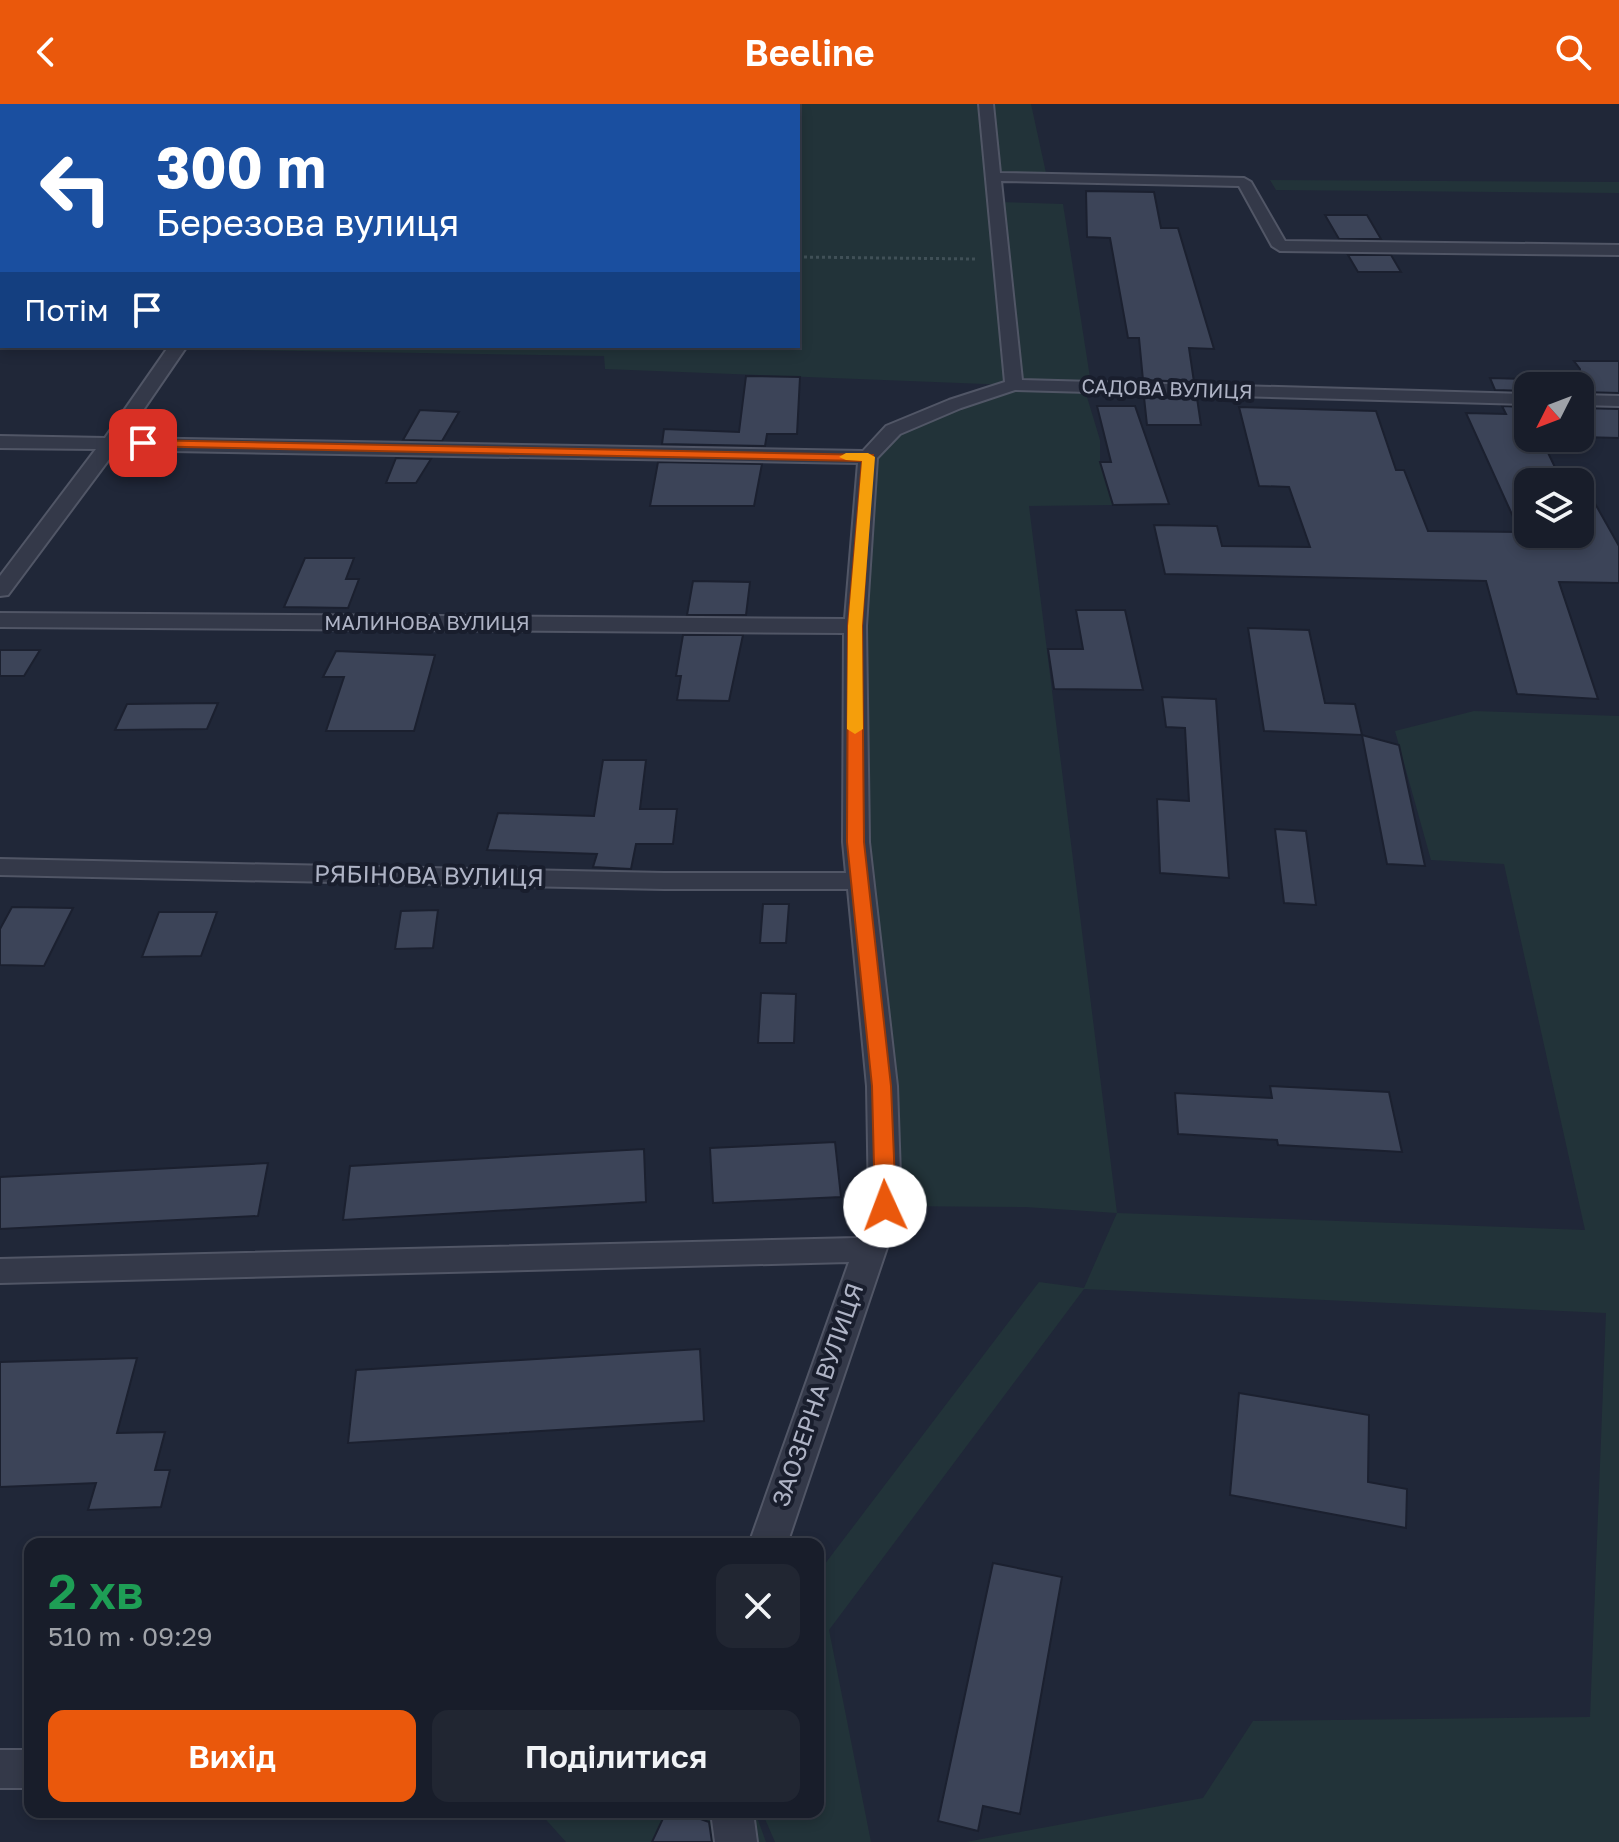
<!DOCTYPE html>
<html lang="uk">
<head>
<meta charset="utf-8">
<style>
  body { margin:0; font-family:"Golos Text",sans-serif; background:#212632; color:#f1f3f6; height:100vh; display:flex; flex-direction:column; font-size:30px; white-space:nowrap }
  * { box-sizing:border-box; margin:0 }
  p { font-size:26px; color:#9fa2a8 }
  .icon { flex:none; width:44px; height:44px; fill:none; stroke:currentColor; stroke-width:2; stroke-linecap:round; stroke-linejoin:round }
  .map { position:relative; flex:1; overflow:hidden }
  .side { position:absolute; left:24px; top:1434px; width:800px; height:280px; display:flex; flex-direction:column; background:#181d2a; border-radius:16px; box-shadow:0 4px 12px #0003,0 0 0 2px #363b47 }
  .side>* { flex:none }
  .top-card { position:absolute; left:0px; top:0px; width:800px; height:244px; box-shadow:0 4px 12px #0003,0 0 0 2px #363b47; background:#1a4fa0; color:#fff; overflow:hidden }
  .needle { width:52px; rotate:228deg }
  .tools { position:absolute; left:1514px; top:268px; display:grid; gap:16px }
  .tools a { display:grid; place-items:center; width:80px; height:80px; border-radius:16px; background:#181d2a; box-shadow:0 4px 12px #0003,0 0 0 2px #363b47; font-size:40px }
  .pin { position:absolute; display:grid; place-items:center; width:68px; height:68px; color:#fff; margin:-34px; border-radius:16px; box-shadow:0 4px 12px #0006 }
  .me { position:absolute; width:88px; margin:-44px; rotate:358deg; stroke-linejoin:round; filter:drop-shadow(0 0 6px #0008) }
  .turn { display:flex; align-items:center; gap:28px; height:168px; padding:0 24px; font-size:36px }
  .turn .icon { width:104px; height:104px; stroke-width:2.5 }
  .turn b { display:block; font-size:56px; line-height:68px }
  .then { display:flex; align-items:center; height:76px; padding:0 24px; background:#0003; gap:16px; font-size:30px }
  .round { display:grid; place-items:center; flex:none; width:84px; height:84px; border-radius:16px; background:#212632 }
  .head { display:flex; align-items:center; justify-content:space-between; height:136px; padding:0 24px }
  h1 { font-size:48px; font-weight:600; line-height:60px; color:#1e9e55 }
  .primary-button { display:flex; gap:16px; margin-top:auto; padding:16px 24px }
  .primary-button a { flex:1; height:92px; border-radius:16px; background:#ea580c; color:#fff; font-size:32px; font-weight:600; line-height:92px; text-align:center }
  .primary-button a+a { background:#212632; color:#f1f3f6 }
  header { display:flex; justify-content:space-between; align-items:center; height:104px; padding:0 24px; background:#ea580c; color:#fff; font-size:36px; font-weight:600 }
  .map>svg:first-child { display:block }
  .green { fill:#223339 }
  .building { fill:#3c4458; stroke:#1b202f; stroke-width:2 }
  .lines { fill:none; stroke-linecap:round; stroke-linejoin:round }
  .minor-casing { stroke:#515666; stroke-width:4 }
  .path { stroke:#405057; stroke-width:3; stroke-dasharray:3 3; stroke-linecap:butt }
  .minor { fill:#343949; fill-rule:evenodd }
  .route { fill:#ea580c; stroke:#983908; stroke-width:2 }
  .slow { fill:#f59e0b }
  .labels { text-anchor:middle; stroke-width:8; stroke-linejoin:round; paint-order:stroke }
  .far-street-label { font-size:20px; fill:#aeb3c5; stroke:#191e2d }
  .street-label { font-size:24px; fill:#aeb3c5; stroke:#191e2d }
</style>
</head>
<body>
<header><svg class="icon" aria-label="back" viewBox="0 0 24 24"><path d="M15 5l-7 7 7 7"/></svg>Beeline<svg class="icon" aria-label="search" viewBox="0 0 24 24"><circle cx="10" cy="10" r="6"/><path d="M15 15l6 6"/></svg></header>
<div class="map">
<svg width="1619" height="1738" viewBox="0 0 1619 1738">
  <rect width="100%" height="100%" fill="#202738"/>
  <g class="green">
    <path d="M 0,0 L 269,0 L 2,2 L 2,166 Z"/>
    <path d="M 655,0 L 1031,0 L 1046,69 L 993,68 L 999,98 L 1063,100 L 1091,280 L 1084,283 L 1100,336 L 1100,358 L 1113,401 L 1029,402 L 1117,1109 L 1585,1126 L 1504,760 L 1431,756 L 1395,627 L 1474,607 L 1619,612 L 1619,1738 L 966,1738 L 1203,1694 L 1253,1617 L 1590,1613 L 1606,1209 L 1084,1185 L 829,1526 L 871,1738 L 775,1738 L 762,1708 L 818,1708 L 818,1469 L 1039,1178 L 1084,1184 L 1117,1109 L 1025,1103 L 885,1102 L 859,777 L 868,353 L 893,326 L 1011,281 L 605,265 L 604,252 L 176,245 L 178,242 L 798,242 L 798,2 Z"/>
    <path d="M 1270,76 L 1619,78 L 1619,89 L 1276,86 Z"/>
    <path d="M 539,1708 L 755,1708 L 766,1738 L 566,1738 Z"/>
  </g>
  <g class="building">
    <path d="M 1086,87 L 1154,88 L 1161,124 L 1178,124 L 1214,245 L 1189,244 L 1194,278 L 1143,276 L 1139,234 L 1128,234 L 1110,134 L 1087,133 Z"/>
    <path d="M 1325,111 L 1367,111 L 1381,135 L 1339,135 Z"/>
    <path d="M 1348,151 L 1391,151 L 1401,168 L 1358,168 Z"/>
    <path d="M 1574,257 L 1619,257 L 1619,289 L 1580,288 L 1580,265 Z"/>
    <path d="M 746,272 L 800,273 L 797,330 L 767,330 L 765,342 L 662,340 L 664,325 L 739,328 Z"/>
    <path d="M 1490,274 L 1528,275 L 1528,287 L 1495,286 Z"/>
    <path d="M 1144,293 L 1197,294 L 1201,321 L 1147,321 Z"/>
    <path d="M 1097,302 L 1135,302 L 1169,400 L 1113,401 L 1100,358 L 1111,358 Z"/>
    <path d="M 1502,302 L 1528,303 L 1528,334 L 1541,334 L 1562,378 L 1528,378 L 1528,430 L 1580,430 L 1580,373 L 1619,442 L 1619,479 L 1559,478 L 1598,595 L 1517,590 L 1486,477 L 1165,470 L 1154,421 L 1217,422 L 1222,442 L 1310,443 L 1289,383 L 1259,382 L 1239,303 L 1376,307 L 1396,366 L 1404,366 L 1428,427 L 1520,428 L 1466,309 L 1506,310 Z"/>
    <path d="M 1580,304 L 1619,305 L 1619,334 L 1580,333 Z"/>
    <path d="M 420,306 L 459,308 L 442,337 L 403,336 Z"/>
    <path d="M 396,354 L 431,355 L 416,379 L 386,379 Z"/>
    <path d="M 658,358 L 762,360 L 754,402 L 650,402 Z"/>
    <path d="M 305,454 L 354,454 L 346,475 L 359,475 L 348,504 L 284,503 Z"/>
    <path d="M 693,477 L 750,478 L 746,511 L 687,511 Z"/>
    <path d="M 1076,506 L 1125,506 L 1143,586 L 1054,585 L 1048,545 L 1083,545 Z"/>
    <path d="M 1248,524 L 1309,526 L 1325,599 L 1355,600 L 1362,631 L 1264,627 Z"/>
    <path d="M 683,531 L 743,531 L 729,597 L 677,596 L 681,572 L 676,572 Z"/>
    <path d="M 0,546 L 40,546 L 24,572 L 0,572 Z"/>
    <path d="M 336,547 L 435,551 L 414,627 L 326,627 L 344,573 L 323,573 Z"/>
    <path d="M 1162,593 L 1216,595 L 1229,774 L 1160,769 L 1157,695 L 1189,697 L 1185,624 L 1166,623 Z"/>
    <path d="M 218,599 L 207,625 L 115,626 L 127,600 Z"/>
    <path d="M 1362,631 L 1399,641 L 1425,762 L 1387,760 Z"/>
    <path d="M 603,656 L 646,656 L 640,705 L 677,705 L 673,740 L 636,740 L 631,765 L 593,763 L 597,750 L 487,746 L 498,709 L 594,712 Z"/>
    <path d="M 1275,725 L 1306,727 L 1316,801 L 1284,799 Z"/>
    <path d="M 763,800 L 789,800 L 786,839 L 760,839 Z"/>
    <path d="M 12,803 L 73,804 L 44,862 L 0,861 L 0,825 Z"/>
    <path d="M 438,806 L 433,844 L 395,845 L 401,807 Z"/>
    <path d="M 159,808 L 217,808 L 201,852 L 142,853 Z"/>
    <path d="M 761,889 L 796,890 L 794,939 L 758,939 Z"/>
    <path d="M 1270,982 L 1389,988 L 1402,1048 L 1278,1041 L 1277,1036 L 1178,1030 L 1175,989 L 1272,994 Z"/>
    <path d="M 835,1038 L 841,1093 L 713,1099 L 710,1044 Z"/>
    <path d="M 644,1045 L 646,1098 L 343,1116 L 350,1062 Z"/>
    <path d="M 268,1059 L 258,1112 L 0,1125 L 0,1073 Z"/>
    <path d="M 700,1245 L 704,1317 L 348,1339 L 356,1266 Z"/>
    <path d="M 137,1254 L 117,1329 L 165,1328 L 155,1366 L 170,1366 L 161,1403 L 88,1406 L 96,1379 L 0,1383 L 0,1258 Z"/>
    <path d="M 1239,1289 L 1369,1311 L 1368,1378 L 1407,1385 L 1406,1424 L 1230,1391 Z"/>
    <path d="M 993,1459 L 1062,1473 L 1020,1710 L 983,1702 L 978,1727 L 938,1717 Z"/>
    <path d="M 666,1708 L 681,1708 L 709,1718 L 712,1738 L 652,1738 Z"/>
  </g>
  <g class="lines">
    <defs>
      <g id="minor">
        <path d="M 643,0 L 657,0 L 642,2 Z"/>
        <path d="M 979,0 L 993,0 L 1000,69 L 1244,74 L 1251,78 L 1285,137 L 1619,141 L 1619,151 L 1280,147 L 1272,142 L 1239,82 L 1001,77 L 1022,276 L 1528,290 L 1528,300 L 1015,286 L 961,304 L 900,330 L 877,354 L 866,522 L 869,738 L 897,982 L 901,1102 L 787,1440 L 749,1440 L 849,1158 L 0,1179 L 0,1155 L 857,1134 L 869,1102 L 867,982 L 848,785 L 664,785 L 0,771 L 0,755 L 664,769 L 846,769 L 843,738 L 844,529 L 0,523 L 0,509 L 845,515 L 858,359 L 116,346 L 8,491 L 0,492 L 0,472 L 96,345 L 0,344 L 0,332 L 105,334 L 169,242 L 187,242 L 124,334 L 863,347 L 886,322 L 949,296 L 1005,278 Z"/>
        <rect x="0" y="161" width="2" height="10"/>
        <path d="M 1580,291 L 1619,292 L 1619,302 L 1580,301 Z"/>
        <rect x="0" y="1646" width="30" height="38"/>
        <path d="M 711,1708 L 753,1708 L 757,1738 L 715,1738 Z"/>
      </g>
    </defs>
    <use href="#minor" class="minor-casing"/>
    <path class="path" d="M 798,153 L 976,155"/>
    <use href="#minor" class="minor"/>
  </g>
  <path class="route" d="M 143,336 L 873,351 L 862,522 L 864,738 L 891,982 L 896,1102 L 893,1107 L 878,1107 L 875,1102 L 872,982 L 847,738 L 848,522 L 862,357 L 138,342 L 137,339 Z"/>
  <path class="slow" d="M 868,349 L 875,353 L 862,522 L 863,625 L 855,630 L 847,625 L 848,522 L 862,357 L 846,356 L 839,353 L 846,349 Z"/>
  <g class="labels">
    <g class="far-street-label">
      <text transform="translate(1167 285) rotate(2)" y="7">САДОВА ВУЛИЦЯ</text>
      <text x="427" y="526">МАЛИНОВА ВУЛИЦЯ</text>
    </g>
    <g class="street-label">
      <text transform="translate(429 772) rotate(1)" y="8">РЯБІНОВА ВУЛИЦЯ</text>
      <text transform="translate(818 1291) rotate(-71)" y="8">ЗАОЗЕРНА ВУЛИЦЯ</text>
    </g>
  </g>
</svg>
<div class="tools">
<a><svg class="needle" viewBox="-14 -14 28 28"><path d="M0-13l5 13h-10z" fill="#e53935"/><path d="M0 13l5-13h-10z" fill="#9fa2a8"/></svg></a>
<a><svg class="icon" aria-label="layers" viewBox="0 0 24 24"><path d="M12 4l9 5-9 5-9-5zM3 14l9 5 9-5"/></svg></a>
</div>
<div class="pin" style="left:143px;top:339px;background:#d93025"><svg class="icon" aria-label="arrive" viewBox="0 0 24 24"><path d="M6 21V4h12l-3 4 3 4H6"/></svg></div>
<svg class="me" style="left:885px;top:1102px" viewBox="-20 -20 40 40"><circle r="19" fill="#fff"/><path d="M0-13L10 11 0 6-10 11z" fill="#ea580c"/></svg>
<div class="top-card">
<div class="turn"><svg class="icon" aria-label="left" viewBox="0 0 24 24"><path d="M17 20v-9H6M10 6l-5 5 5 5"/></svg><div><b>300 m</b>Березова вулиця</div></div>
<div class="then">Потім<svg class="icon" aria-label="arrive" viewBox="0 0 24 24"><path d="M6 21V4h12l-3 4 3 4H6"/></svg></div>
</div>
<section class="side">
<div class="head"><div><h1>2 хв</h1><p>510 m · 09:29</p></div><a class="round"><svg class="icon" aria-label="close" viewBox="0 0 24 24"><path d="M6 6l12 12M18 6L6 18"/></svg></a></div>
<div class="primary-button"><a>Вихід</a><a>Поділитися</a></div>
</section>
</div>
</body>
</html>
